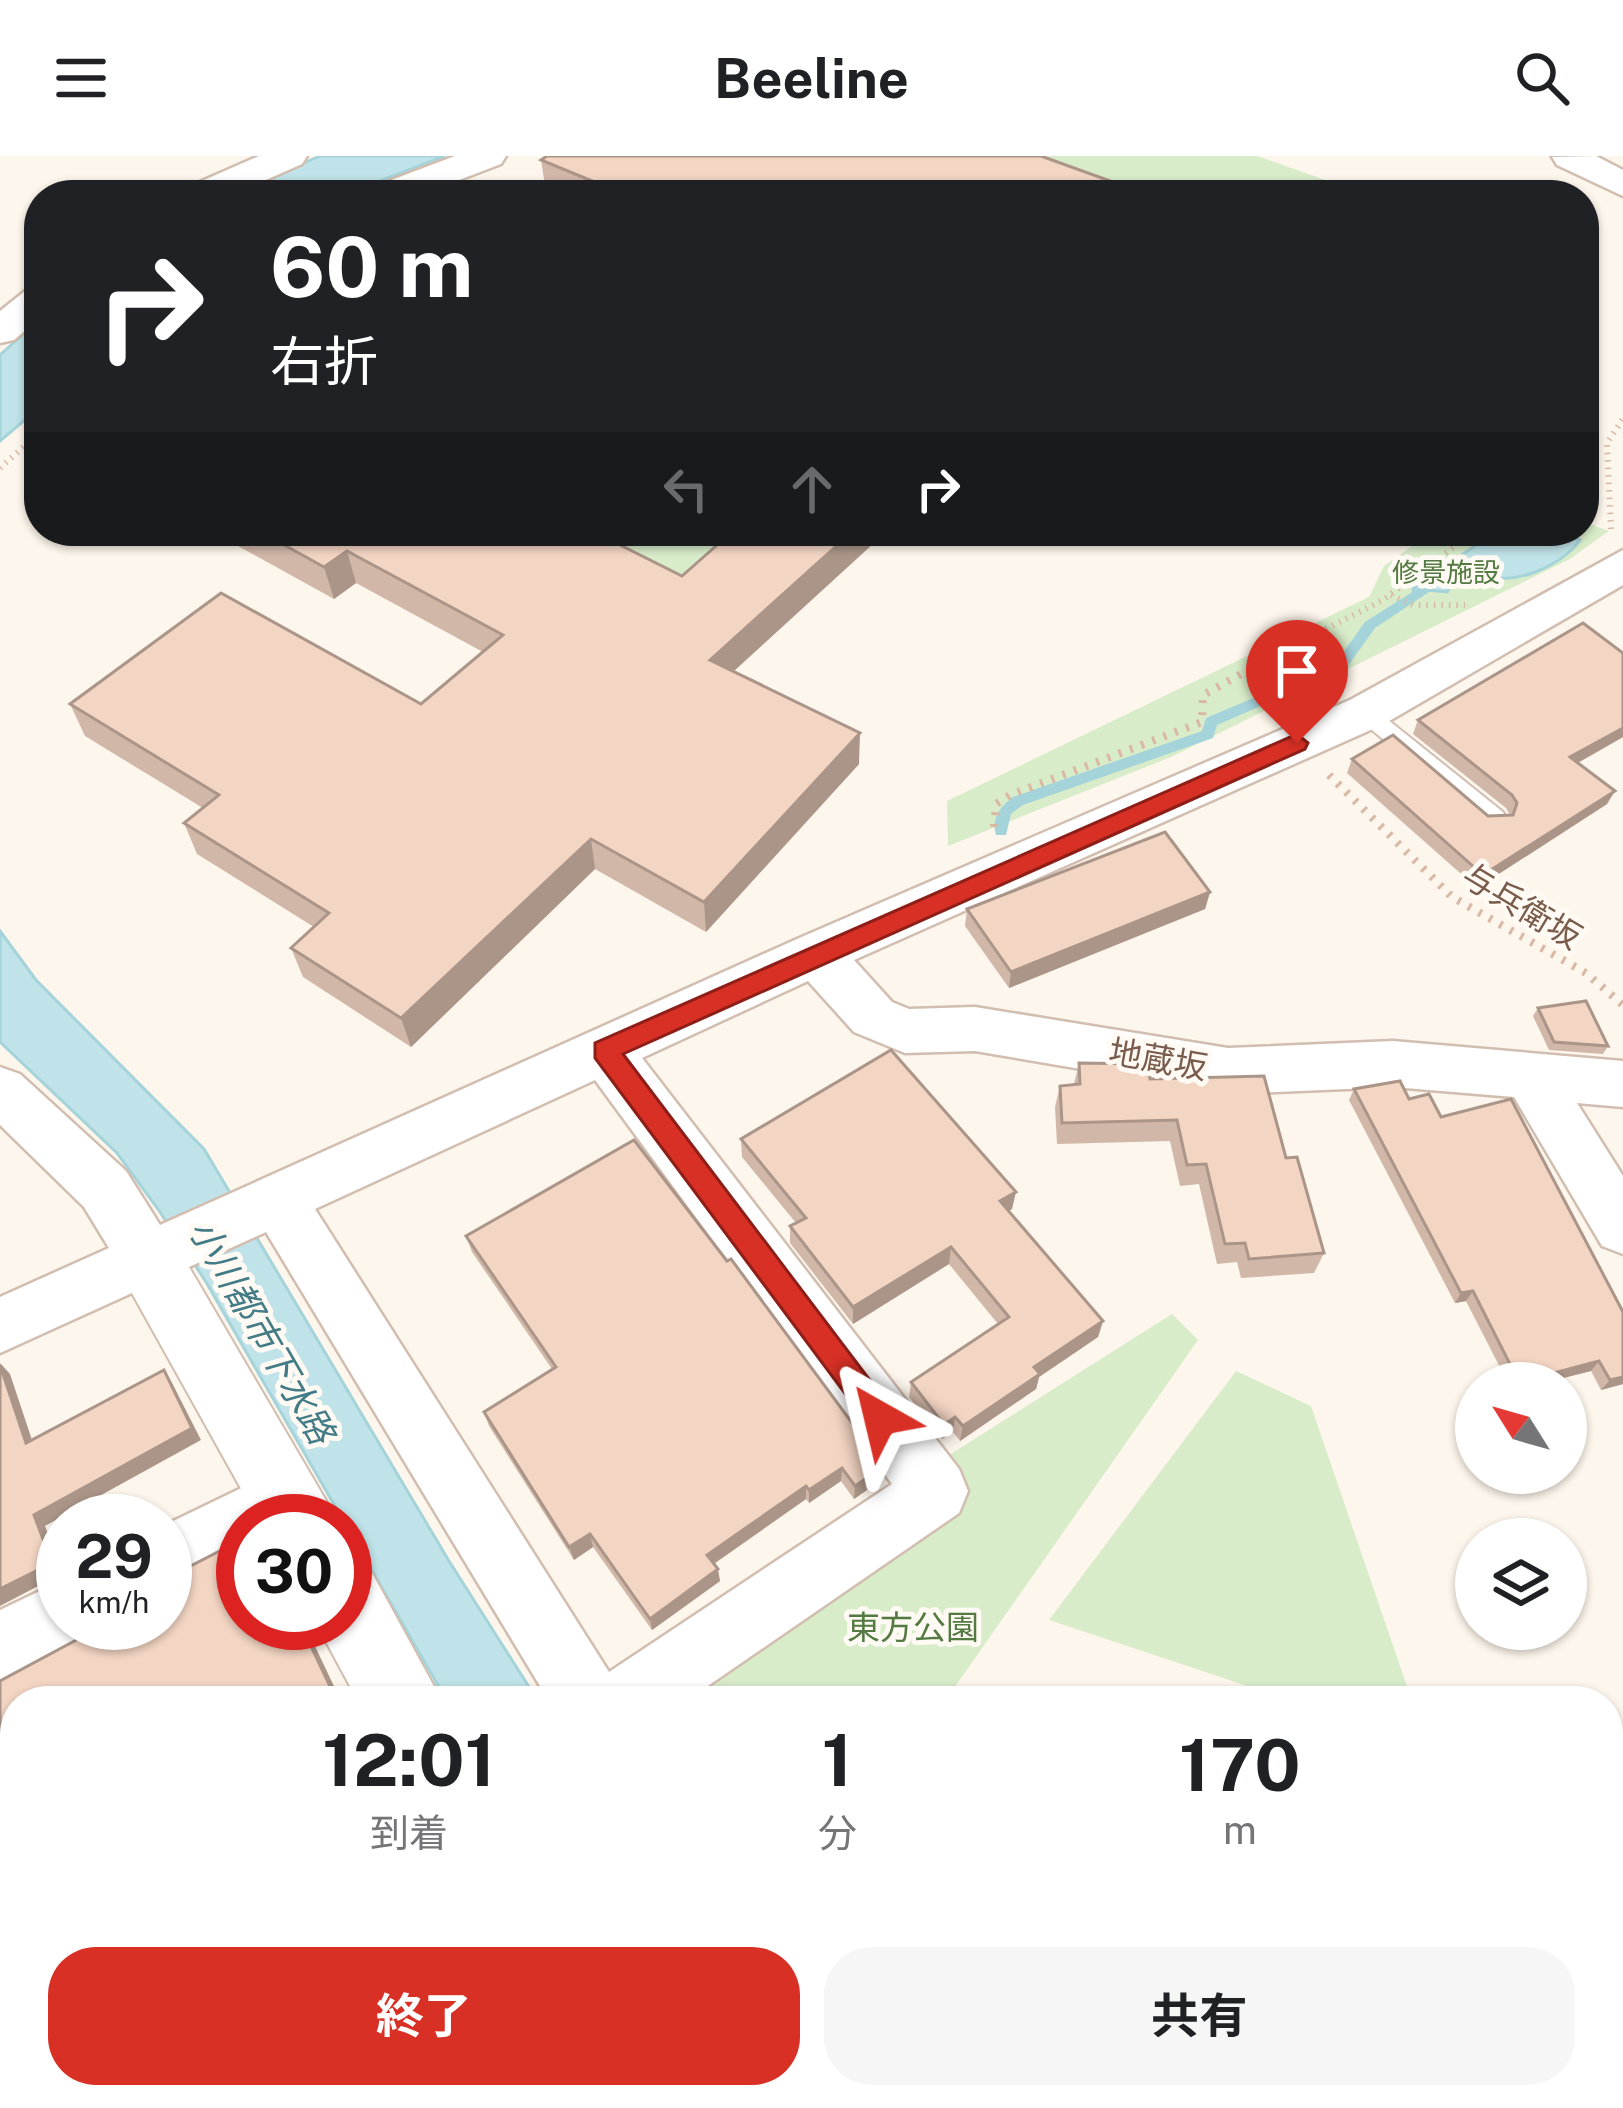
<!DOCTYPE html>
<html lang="ja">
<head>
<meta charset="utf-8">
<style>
  body { margin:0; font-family:"Public Sans","Noto Sans JP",sans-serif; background:#f6f6f6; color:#202124; height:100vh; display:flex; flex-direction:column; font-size:45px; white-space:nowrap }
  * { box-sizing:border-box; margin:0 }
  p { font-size:39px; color:#757577 }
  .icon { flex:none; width:66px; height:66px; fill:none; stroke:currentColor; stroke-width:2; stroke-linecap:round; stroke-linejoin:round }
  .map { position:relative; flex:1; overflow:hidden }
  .panel { position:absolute; left:0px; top:1530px; width:1623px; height:423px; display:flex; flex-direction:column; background:#fff; border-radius:48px 48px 0 0; box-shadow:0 3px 9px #0004 }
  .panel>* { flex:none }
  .top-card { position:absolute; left:24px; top:24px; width:1575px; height:366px; border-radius:48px; box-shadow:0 3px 9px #0004; background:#202124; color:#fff; overflow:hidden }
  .needle { width:78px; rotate:307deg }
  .tools { position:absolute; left:1455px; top:1206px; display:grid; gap:24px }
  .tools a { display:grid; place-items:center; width:132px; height:132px; border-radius:50%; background:#fff; box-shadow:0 3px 9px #0004; font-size:60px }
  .speed { position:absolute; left:36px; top:1338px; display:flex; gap:24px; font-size:60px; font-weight:700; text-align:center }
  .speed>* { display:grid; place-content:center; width:156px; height:156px; border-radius:50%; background:#fff; box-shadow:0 3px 9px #0004; line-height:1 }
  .speed small { font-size:30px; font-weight:400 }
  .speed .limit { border:18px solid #d22; background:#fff; color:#111 }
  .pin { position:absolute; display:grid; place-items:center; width:102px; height:102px; color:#fff; margin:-123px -51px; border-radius:50% 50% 50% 0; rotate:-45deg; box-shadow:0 0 12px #0007 }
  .pin .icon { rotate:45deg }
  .me { position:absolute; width:132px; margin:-66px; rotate:323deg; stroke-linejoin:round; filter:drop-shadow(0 0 9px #0008) }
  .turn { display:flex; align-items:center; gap:42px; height:252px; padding:0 48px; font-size:54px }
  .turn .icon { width:156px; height:156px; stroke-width:2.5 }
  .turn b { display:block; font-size:84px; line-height:102px }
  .lanes { display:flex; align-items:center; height:114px; padding:0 48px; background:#0003; justify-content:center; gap:60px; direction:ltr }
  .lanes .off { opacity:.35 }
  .eta { display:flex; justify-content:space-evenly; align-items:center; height:204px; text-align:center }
  .eta b { font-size:72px; font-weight:700; line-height:84px }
  .cta { display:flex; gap:24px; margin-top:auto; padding:24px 48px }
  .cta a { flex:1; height:138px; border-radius:48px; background:#d93025; color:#fff; font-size:48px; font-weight:700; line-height:138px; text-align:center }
  .cta a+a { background:#f6f6f6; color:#202124 }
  header { display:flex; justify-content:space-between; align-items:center; height:156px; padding:0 48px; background:#fff; font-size:54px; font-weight:700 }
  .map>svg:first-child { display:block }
  .green { fill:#d8ecc9 }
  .water { fill:#bfe3e8; stroke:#a5d3da; stroke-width:3 }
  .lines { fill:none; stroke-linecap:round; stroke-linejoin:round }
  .stream { fill:#a5d3da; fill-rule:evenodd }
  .service-casing { stroke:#d1beb0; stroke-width:4 }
  .minor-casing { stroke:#d1beb0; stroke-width:5 }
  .tertiary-casing { stroke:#d1beb0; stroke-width:4 }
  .path-far1 { stroke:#d9b8a5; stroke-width:6; stroke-dasharray:1.5 6; stroke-linecap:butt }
  .path { stroke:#d9b8a5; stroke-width:8; stroke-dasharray:3 9; stroke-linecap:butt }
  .service { fill:#fff; fill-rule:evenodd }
  .minor { fill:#fff; fill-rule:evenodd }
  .tertiary { fill:#fff; fill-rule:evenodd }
  .wall { fill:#d1b7a8 }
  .shaded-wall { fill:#aa9588 }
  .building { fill:#f3d5c3; stroke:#aa9588; stroke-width:3 }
  .route { fill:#d93025; stroke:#8d1f18; stroke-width:3 }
  .labels { text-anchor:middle; stroke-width:10; stroke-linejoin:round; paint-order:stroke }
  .far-park-label { font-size:27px; fill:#537a41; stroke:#fffaf3 }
  .street-label { font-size:33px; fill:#7a5c4d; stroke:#fffaf3 }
  .park-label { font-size:33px; fill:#537a41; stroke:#fffaf3 }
  .water-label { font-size:36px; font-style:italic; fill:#437c86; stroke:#fffaf3 }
</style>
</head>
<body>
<header><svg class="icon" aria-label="menu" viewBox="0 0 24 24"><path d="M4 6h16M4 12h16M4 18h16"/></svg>Beeline<svg class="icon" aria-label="search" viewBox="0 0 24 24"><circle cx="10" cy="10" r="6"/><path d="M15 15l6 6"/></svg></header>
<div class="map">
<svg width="1623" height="1952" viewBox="0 0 1623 1952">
  <rect width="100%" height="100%" fill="#fdf6ec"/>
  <g class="green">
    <path d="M 958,0 L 1257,0 L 1368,39 L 1062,39 Z"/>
    <path d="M 1584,366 L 1609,375 L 1570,403 L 1171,601 L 948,690 L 947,645 L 1369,441 L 1384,410 L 1433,375 L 1584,375 Z"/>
    <path d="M 487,375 L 771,375 L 685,452 Z"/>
    <path d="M 1172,1158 L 1198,1184 L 945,1545 L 681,1545 L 964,1346 L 938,1306 Z"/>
    <path d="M 1236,1215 L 1311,1250 L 1412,1545 L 1292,1545 L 1049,1464 Z"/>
    <path d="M 1398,1938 L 1594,1938 L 1601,1952 L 1378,1952 Z"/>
  </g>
  <g class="water">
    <path d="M 320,0 L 445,0 L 343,39 L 232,39 Z"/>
    <path d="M 39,164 L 39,252 L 0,285 L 0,199 Z"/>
    <path d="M 1496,375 L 1561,375 L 1580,384 C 1562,410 1510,433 1481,417 L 1482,403 L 1469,407 L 1447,436 L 1426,434 L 1415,440 L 1413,433 Z"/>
    <path d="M 0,775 L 36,824 L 204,993 L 449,1405 L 538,1545 L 447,1545 L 206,1126 L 158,1053 L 117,997 L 0,886 Z"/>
    <path d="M 670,1938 L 771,1938 L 780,1952 L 678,1952 Z"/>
  </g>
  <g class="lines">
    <path class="stream" d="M 1433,423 L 1440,427 L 1438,430 L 1375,472 L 1345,514 L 1217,569 L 1213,582 L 1023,649 L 1011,658 L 1006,679 L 996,679 C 991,662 1000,651 1013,641 L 1202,575 L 1206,562 L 1335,508 L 1365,466 Z"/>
    <defs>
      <path id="service" d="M 1367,547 L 1503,656 L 1507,663 L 1503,670 L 1485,670 L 1358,562 L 1354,556 Z"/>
      <g id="minor">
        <path d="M 259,0 L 307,0 L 302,8 L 232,39 L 182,39 L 188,31 Z"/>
        <path d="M 455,0 L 506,0 L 501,8 L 420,39 L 367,39 L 373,31 Z"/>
        <path d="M 1596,0 L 1623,14 L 1623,40 L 1557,9 L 1552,1 Z"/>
        <path d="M 39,131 L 39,163 L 14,184 L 0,187 L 0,155 L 25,135 Z"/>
        <path d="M 1623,394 L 1623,429 L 1384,568 L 854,804 L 892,846 L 909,853 L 975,851 L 1228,892 L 1393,885 L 1623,905 L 1623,951 L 1577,947 L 1623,1020 L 1623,1098 L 1602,1090 L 1514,941 L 1393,931 L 1228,938 L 975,895 L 905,897 L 854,876 L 808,825 L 642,902 L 959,1313 L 968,1335 L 959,1357 L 686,1545 L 549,1545 L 266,1076 L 0,1197 L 0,1141 L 109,1092 L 84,1051 L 0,969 L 0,911 L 20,918 L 126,1015 L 160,1069 L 797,783 L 1350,544 ZM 595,924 L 892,1328 L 609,1516 L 315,1053 Z"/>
        <path d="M 287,1310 L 310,1319 L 319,1341 L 310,1363 L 243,1365 L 243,1398 L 165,1436 L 165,1369 Z"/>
        <path d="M 63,1424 L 63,1467 L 92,1467 L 87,1480 L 0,1524 L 0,1454 Z"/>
        <path d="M 15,1876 L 15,1938 L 43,1938 L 23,1952 L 0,1952 L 0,1882 Z"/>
        <path d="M 792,1938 L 873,1938 L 879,1952 L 798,1952 Z"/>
      </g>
      <g id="tertiary">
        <path d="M 148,1073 L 172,1082 L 338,1365 L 259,1365 L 113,1103 L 124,1082 Z"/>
        <path d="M 345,1406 L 372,1417 L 442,1545 L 358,1545 L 316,1467 L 345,1467 Z"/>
        <path d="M 570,1938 L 661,1938 L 667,1952 L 576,1952 Z"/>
      </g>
    </defs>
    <use href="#service" class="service-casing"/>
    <use href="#minor" class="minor-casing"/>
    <use href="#tertiary" class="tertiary-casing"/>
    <g class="path-far1">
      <path d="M 0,312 L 39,277"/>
      <path d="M 1611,373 L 1607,287 L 1623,263"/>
      <path d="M 1391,439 L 1413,449 L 1465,449"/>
      <path d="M 1279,497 L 1383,444 L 1475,375"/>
    </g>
    <g class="path">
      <path d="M 1329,619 L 1452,741 L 1586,817 L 1623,849"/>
      <path d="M 994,671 L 996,648 L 1010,639 L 1202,566 L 1203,539 L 1285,494"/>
    </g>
    <use href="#service" class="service"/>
    <use href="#minor" class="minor"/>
    <use href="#tertiary" class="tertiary"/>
  </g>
  <g class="wall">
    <path d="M 541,4 L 1149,39 L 552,39 L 546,36 Z"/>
    <path d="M 211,375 L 545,375 L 560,383 L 682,420 L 733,375 L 887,375 L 734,515 L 859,608 L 706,776 L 595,713 L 411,891 L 303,821 L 291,792 L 314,771 L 197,698 L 184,667 L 203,652 L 85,580 L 70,548 L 421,548 L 483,496 L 356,427 L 334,443 Z"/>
    <path d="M 1418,564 L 1623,581 L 1578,607 L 1607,648 L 1477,732 L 1347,617 L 1352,603 L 1488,660 L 1510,659 L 1506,652 L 1413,578 Z"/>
    <path d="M 1210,736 L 1205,753 L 1009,832 L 965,770 L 967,753 Z"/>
    <path d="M 1538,852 L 1608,890 L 1603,898 L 1549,894 L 1533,860 Z"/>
    <path d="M 1079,907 L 1150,923 L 1286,1002 L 1324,1097 L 1314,1117 L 1241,1122 L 1237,1106 L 1217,1108 L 1199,1028 L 1180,1030 L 1170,985 L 1057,988 L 1055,951 L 1060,930 L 1074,928 Z"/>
    <path d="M 1354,933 L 1409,943 L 1441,961 L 1623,1156 L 1623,1228 L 1601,1234 L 1591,1215 L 1543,1227 L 1508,1227 L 1466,1145 L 1455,1147 L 1349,944 Z"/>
    <path d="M 741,983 L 1012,1053 L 1009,1055 L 1103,1165 L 1098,1181 L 1039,1221 L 1036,1233 L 960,1285 L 953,1276 L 942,1283 L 909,1241 L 911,1226 L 998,1168 L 949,1108 L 853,1168 L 790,1087 L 790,1070 L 796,1067 L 742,1001 Z"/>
    <path d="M 466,1080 L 884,1310 L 883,1323 L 854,1343 L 841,1325 L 809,1347 L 806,1343 L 714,1408 L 720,1425 L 652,1474 L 593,1391 L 574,1404 L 489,1270 L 484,1256 L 552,1213 L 472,1096 Z"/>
    <path d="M 1000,1938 L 1024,1938 L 1017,1948 Z"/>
  </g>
  <g class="shaded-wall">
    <path d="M 853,375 L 887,375 L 712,535 L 710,504 Z"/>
    <path d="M 347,395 L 356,427 L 334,443 L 324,411 Z"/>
    <path d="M 1623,572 L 1623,581 L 1563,615 L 1570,601 Z"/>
    <path d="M 860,577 L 859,608 L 706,776 L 704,746 Z"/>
    <path d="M 1615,635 L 1607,648 L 1477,732 L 1483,719 Z"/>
    <path d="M 591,683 L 595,713 L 411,891 L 401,862 Z"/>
    <path d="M 1210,736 L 1205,753 L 1009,832 L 1011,816 Z"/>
    <path d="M 1016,1036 L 1012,1053 L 997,1062 L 1000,1045 Z"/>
    <path d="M 951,1091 L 949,1108 L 853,1168 L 853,1151 Z"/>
    <path d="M 1473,1135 L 1466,1145 L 1455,1147 L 1461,1137 Z"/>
    <path d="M 1103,1165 L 1098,1181 L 1039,1221 L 1036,1233 L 960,1285 L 963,1270 L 1034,1211 Z"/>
    <path d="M 1599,1205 L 1591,1215 L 1543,1227 L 1519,1227 Z"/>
    <path d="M 0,1207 L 10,1218 L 37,1299 L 26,1287 Z"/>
    <path d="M 164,1214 L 172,1227 L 201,1284 L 45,1370 L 63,1417 L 0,1450 L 0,1433 L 34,1359 Z"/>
    <path d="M 1623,1221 L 1623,1228 L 1601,1234 L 1610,1224 Z"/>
    <path d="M 955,1261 L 953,1276 L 942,1283 L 944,1269 Z"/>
    <path d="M 884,1310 L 883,1323 L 854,1343 L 855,1330 Z"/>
    <path d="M 842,1312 L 841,1325 L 809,1347 L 809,1334 Z"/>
    <path d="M 806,1330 L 806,1343 L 709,1411 L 707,1399 Z"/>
    <path d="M 590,1378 L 593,1391 L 574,1404 L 569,1391 Z"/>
    <path d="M 718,1413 L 720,1425 L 652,1474 L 650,1463 Z"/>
    <path d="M 300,1467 L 304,1467 L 341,1545 L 337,1545 Z"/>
    <path d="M 15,1638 L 15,1656 L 0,1664 L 0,1646 Z"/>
  </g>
  <g class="building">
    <path d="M 547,0 L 1041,0 L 1149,39 L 626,39 L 541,4 Z"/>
    <path d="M 259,375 L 545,375 L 560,383 L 569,375 L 592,375 L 682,420 L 733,375 L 853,375 L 710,504 L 860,577 L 704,746 L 591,683 L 401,862 L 291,792 L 329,757 L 184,667 L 219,639 L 70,548 L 221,437 L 421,548 L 503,479 L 347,395 L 324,411 Z"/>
    <path d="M 1583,467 L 1623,497 L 1623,572 L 1570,601 L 1615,635 L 1483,719 L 1352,603 L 1393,579 L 1488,660 L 1513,659 L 1517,647 L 1512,639 L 1418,564 Z"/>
    <path d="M 1165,676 L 1210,736 L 1011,816 L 967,753 Z"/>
    <path d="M 1586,845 L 1608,890 L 1554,886 L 1538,852 Z"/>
    <path d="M 891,894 L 1016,1036 L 1000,1045 L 1103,1165 L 1034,1211 L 1040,1218 L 963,1270 L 955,1261 L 944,1269 L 911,1226 L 1009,1161 L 951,1091 L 853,1151 L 790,1070 L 806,1062 L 741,983 Z"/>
    <path d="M 1079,907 L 1148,908 L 1150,923 L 1264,920 L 1286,1002 L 1297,1001 L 1324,1097 L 1249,1103 L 1245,1087 L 1225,1088 L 1206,1008 L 1187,1009 L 1177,964 L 1062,967 L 1060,930 L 1080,928 Z"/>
    <path d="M 1400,925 L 1409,943 L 1429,938 L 1441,961 L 1511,943 L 1623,1156 L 1623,1221 L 1610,1224 L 1599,1205 L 1519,1226 L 1473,1135 L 1461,1137 L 1354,933 Z"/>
    <path d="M 634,984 L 727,1105 L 731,1103 L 884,1310 L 855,1330 L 842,1312 L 809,1334 L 806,1330 L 707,1399 L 718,1413 L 650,1463 L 590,1378 L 569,1391 L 484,1256 L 556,1211 L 466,1080 Z"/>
    <path d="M 0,1209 L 26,1287 L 164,1214 L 192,1272 L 34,1359 L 52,1407 L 0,1433 Z"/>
    <path d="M 243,1383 L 243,1467 L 300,1467 L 337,1545 L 194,1545 L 192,1539 L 182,1545 L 15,1545 L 15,1638 L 0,1646 L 0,1525 L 108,1467 L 165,1467 L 165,1437 L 188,1424 L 183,1414 Z"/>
    <path d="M 1010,1536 L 1027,1545 L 1006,1545 Z"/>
    <path d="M 176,1938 L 544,1938 L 550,1952 L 181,1952 Z"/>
    <path d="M 1009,1938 L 1024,1938 L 1021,1945 Z"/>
  </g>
  <path class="route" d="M 1297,578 L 1308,587 L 1305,593 L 623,898 L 891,1252 L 896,1262 L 891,1271 L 870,1271 L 595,902 L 595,887 Z"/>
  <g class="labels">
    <g class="far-park-label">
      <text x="1446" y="426">修景施設</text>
    </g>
    <g class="street-label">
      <text transform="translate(1522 750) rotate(31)" y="12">与兵衛坂</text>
      <text transform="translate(1158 903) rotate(10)" y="12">地蔵坂</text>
    </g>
    <g class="park-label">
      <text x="913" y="1483">東方公園</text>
    </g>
    <g class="water-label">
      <text transform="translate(262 1175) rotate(60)" y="13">小川都市下水路</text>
    </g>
  </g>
</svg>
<div class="tools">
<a><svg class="needle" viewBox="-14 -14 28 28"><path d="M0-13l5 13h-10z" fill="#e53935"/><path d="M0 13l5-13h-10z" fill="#757577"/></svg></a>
<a><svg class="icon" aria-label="layers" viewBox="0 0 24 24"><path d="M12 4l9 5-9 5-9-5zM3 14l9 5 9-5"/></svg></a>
</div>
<div class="speed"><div>29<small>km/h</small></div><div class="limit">30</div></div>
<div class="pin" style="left:1297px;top:587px;background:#d93025"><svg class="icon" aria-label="arrive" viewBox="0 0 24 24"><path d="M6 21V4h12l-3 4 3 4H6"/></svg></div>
<svg class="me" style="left:880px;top:1262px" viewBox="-20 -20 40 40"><path d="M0-17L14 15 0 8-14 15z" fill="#d93025" stroke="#fff" stroke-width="4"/></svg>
<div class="top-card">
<div class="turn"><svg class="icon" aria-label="right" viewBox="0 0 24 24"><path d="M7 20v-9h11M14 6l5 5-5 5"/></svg><div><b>60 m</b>右折</div></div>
<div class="lanes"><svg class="icon off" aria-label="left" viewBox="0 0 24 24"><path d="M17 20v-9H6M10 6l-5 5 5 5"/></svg><svg class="icon off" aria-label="ahead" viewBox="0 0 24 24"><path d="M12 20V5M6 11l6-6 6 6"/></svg><svg class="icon" aria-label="right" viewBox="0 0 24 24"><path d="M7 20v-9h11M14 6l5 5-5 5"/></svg></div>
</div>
<section class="panel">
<div class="eta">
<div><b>12:01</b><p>到着</p></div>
<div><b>1</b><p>分</p></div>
<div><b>170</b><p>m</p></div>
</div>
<div class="cta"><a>終了</a><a>共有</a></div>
</section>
</div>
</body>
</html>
